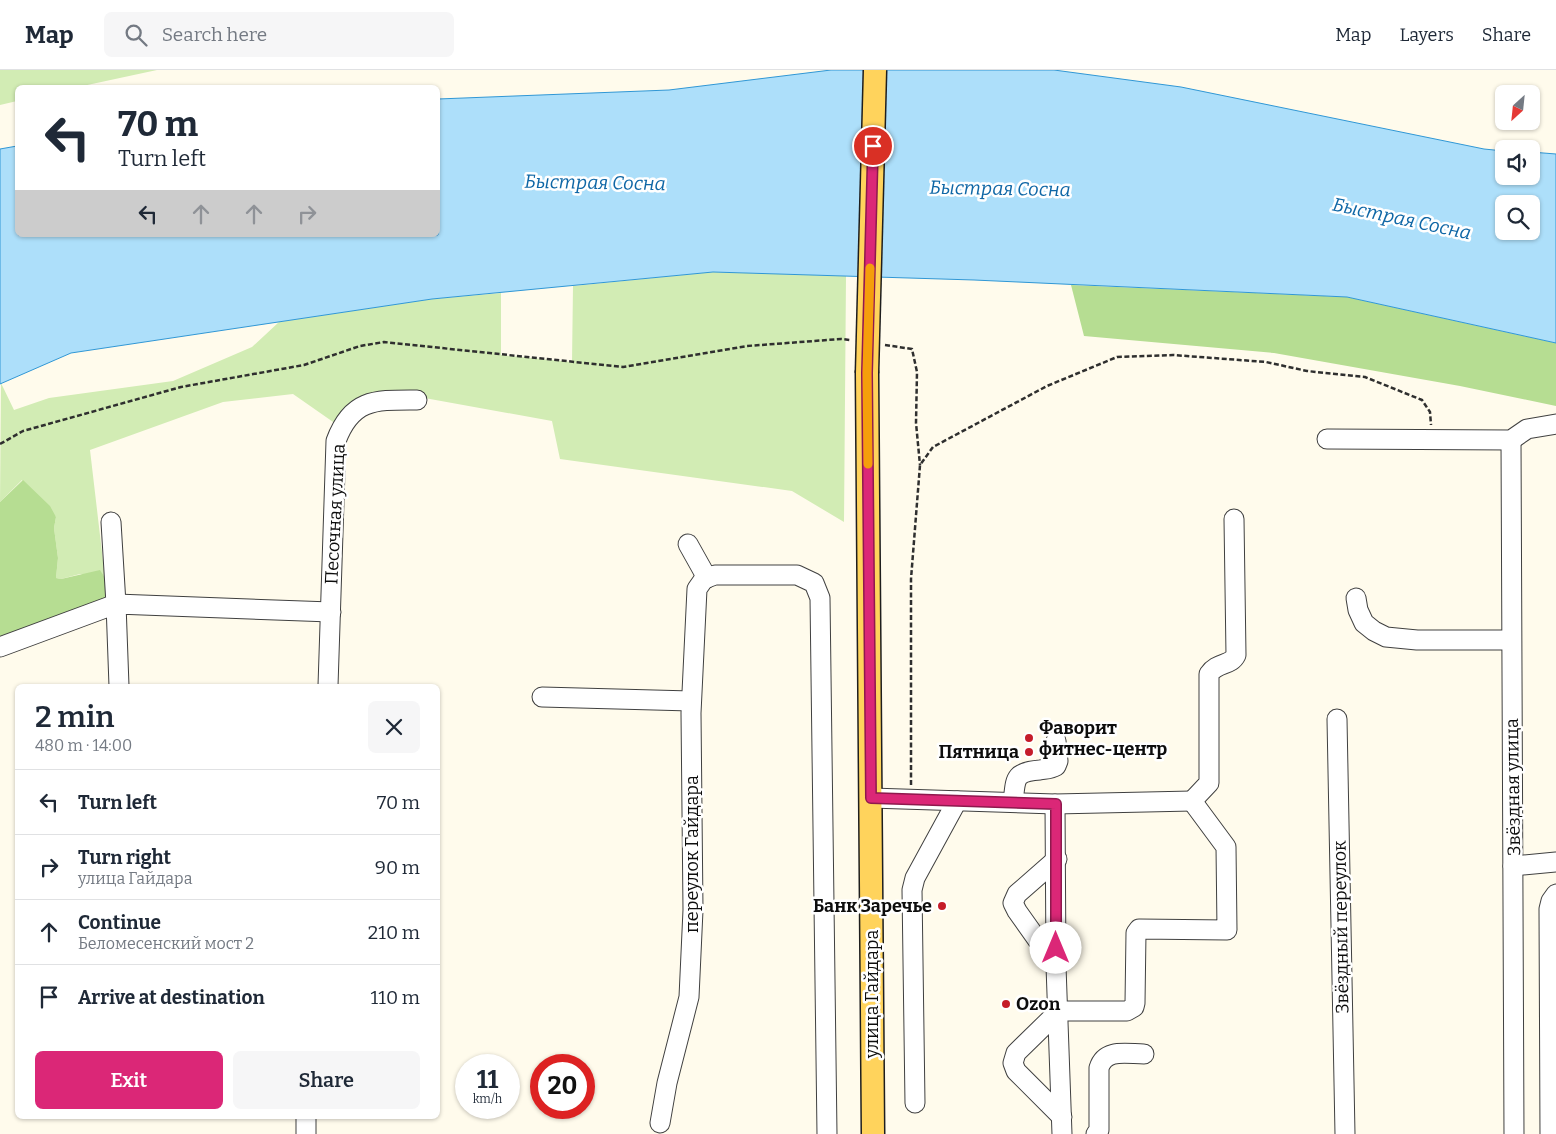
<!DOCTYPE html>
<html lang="en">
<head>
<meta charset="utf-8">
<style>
  body { margin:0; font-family:Bitter,serif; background:#f6f6f7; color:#1f2937; height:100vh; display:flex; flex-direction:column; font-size:19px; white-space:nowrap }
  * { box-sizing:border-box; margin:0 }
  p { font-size:16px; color:#747a83 }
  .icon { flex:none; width:28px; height:28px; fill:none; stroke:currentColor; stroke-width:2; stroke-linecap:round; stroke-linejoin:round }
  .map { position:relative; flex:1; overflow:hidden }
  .panel { position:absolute; left:15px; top:614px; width:425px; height:435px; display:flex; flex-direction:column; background:#fff; border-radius:8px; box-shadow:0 1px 4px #0004 }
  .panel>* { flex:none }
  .banner { position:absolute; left:15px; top:15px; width:425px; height:152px; border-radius:8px; box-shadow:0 1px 4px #0004; background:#fff; color:#1f2937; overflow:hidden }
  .needle { width:32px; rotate:207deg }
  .controls { position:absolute; left:1495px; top:15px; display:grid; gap:10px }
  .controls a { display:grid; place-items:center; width:45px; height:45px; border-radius:8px; background:#fff; box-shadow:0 1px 4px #0004; font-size:25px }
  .speed { position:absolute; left:455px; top:984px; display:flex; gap:10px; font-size:25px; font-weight:700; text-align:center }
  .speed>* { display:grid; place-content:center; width:65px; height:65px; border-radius:50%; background:#fff; box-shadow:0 1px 4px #0004; line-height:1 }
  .speed small { font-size:12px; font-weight:400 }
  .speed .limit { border:8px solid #d22; background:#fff; color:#111 }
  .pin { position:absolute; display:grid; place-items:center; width:42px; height:42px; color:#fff; margin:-21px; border:2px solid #fff; border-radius:50%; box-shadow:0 1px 5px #0007 }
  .me { position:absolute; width:55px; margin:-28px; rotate:0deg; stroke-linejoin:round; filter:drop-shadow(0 0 4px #0008) }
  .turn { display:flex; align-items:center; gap:18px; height:105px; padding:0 20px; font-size:22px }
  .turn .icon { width:65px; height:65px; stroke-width:2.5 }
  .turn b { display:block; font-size:35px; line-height:42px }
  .lanes { display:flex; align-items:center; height:48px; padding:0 20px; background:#0003; justify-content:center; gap:25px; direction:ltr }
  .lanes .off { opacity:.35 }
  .round { display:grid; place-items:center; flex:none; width:52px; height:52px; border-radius:8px; background:#f6f6f7 }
  .head { display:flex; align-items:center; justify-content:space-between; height:85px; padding:0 20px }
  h1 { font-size:30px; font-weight:600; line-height:38px }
  .action { display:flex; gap:10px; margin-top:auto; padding:10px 20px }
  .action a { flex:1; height:58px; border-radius:8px; background:#db2777; color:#fff; font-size:20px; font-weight:600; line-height:58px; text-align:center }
  .action a+a { background:#f6f6f7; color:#1f2937 }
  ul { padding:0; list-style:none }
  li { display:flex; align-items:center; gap:15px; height:65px; padding:0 20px; border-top:1px solid #e0e1e3 }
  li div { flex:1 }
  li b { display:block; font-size:19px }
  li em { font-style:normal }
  header { display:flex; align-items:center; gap:30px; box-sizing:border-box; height:70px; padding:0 25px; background:#fff; border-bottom:1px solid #e0e1e3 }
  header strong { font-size:24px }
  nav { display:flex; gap:28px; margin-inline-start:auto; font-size:18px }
  .search { width:350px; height:45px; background:#f6f6f7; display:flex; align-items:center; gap:12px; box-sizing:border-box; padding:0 18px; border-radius:8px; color:#747a83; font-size:19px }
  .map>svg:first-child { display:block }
  .green { fill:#d2ecb4 }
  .forest { fill:#b6dd92 }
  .water { fill:#addffa; stroke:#3097d5; fill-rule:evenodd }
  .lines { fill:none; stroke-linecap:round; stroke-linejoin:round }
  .minor-casing { stroke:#404040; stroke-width:21 }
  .major-casing { stroke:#1e1e1e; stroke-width:25 }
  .path { stroke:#2f2f2f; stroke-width:2.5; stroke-dasharray:5 2.5; stroke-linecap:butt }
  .minor { stroke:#fff; stroke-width:19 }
  .major { stroke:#ffd35c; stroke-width:22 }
  .major-bridge-casing { stroke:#1e1e1e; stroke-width:25; stroke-linecap:butt }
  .major-bridge { stroke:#ffd35c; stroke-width:22 }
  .route-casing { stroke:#8e194d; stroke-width:12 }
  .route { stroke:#db2777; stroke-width:9 }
  .slow { stroke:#f59e0b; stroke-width:9 }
  .poi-dot { fill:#c51c29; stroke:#fff; stroke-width:2 }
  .labels { text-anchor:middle; stroke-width:5; stroke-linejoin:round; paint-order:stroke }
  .street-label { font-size:18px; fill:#0d0d0d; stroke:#fff }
  .poi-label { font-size:18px; font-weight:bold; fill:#0d0d0d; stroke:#fff; text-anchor:start }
  .water-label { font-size:19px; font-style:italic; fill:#0f67a6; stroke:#fff }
</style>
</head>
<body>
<header>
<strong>Map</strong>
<div class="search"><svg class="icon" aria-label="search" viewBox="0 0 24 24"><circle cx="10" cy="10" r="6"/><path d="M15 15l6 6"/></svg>Search here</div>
<nav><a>Map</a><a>Layers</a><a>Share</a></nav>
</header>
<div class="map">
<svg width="1556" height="1064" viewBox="0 0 1556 1064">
  <rect width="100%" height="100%" fill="#fffbec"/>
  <g class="green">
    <path d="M 0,0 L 157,0 L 78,17 L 18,18 L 17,31 L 0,35 Z"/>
    <path d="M 713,202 L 846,206 L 844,452 L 792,421 L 560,389 L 552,351 L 408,325 L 354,330 L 336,354 L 293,324 L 223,332 L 90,380 L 105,508 L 80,504 L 61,509 L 56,508 L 58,488 L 54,458 L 56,447 L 22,410 L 0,432 L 1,313 L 14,340 L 49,328 L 173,311 L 252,277 L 279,252 L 432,229 L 501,223 L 501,285 L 572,292 L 573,216 Z"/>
  </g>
  <g class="forest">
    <path d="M 1071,215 L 1347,227 L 1556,273 L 1556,336 L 1460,316 L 1274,283 L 1084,266 Z"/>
    <path d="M 23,410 L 50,436 L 56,447 L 54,458 L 58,488 L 56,508 L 61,509 L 100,500 L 105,508 L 111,526 L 0,568 L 0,432 Z"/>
  </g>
  <path class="water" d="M 831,0 L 1054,0 L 1181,17 L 1484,79 L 1504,81 L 1504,106 L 1531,106 L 1531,82 L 1556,84 L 1556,273 L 1347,227 L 974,210 L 713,202 L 432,229 L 71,283 L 0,314 L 0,79 L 17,76 L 18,165 L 438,165 L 438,29 L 669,20 ZM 1504,134 L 1531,134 L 1531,161 L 1504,161 Z"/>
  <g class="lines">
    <defs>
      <g id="minor">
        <path d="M 1327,369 L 1511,370 L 1527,359 L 1556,354"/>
        <path d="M 1511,370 L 1514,1064"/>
        <path d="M 688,474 L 707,508"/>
        <path d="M 1356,528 L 1358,540 L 1364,553 L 1374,561 L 1386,567 L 1417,570 L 1510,570"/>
        <path d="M 0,577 L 116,534 L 111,452"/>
        <path d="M 119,616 L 116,534 L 331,542"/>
        <path d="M 328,616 L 336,371 C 352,328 376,330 417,330"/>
        <path d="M 542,627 L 691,631"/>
        <path d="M 1337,649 L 1345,1064"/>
        <path d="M 871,728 L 1055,734 L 1192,731"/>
        <path d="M 1192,731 L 1209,713 L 1209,604 C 1217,592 1231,596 1236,585 L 1234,449"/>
        <path d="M 1013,732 C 1016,709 1013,702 1040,700 C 1046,699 1051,699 1056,696 L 1058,691 L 1056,671"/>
        <path d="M 1055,734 L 1056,896 L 1062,1064"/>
        <path d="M 1513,796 L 1556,792"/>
        <path d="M 1056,896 L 1017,841 L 1013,833 L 1017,824 L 1057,789"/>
        <path d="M 915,1033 L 912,820 L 915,808 L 957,731"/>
        <path d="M 1062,1047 L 1016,1001 L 1013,993 L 1016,983 L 1059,941 L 1127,941 L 1134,937 L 1135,933 L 1136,863 L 1139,859 L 1227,860 L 1226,777 L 1192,731"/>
        <path d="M 660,1053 L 667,1013 L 689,927 L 693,840 L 691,643 L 697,519 L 704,509 L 715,505 L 797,505 L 814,513 L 820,528 L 827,1064"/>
        <path d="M 306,1064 L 306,1046"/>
        <path d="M 1096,1064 L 1099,1060 L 1099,998 C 1105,978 1127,984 1144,984"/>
        <path d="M 1550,1064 L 1549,839 L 1551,831 L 1556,824"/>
      </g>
      <path id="major" d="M 867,303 L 873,1064"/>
    </defs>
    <use href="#minor" class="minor-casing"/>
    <use href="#major" class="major-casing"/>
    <g class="path">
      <path d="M 885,275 L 912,279 L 917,302 L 916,353 L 920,395"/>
      <path d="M 0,374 L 23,361 L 181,317 L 304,295 L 360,276 L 384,272 L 623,297 L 747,276 L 841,269 L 850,270"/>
      <path d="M 911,715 L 911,509 L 920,395 L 933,377 L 1047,316 L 1117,287 L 1173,285 L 1266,292 L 1307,301 L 1365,307 L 1422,330 L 1430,342 L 1431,355"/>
    </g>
    <use href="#minor" class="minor"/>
    <use href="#major" class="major"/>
    <defs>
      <path id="major-bridge" d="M 867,303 L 875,0"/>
    </defs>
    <use href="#major-bridge" class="major-bridge-casing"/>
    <use href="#major-bridge" class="major-bridge"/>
  </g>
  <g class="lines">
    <defs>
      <path id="route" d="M 873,76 L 867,303 L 871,728 L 1056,734 L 1056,878"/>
    </defs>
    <use href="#route" class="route-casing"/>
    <use href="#route" class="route"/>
    <path class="slow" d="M 868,394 L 867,303 L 870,198"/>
  </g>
  <g class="poi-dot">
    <circle cx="1029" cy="668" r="5"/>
    <circle cx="1029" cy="682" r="5"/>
    <circle cx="942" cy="836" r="5"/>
    <circle cx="1006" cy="934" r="5"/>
  </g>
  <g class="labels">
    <g class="street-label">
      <text transform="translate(335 444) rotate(-87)" y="6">Песочная улица</text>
      <text transform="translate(1513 717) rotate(-91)" y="6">Звёздная улица</text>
      <text transform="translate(692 784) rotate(-90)" y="6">переулок Гайдара</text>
      <text transform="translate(1341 857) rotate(-91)" y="6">Звёздный переулок</text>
      <text transform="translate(872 924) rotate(-90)" y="6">улица Гайдара</text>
    </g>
    <g class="poi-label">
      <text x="1039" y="664">Фаворит<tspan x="1039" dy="21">фитнес-центр</tspan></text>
      <text x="1019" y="688" text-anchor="end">Пятница</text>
      <text x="932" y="842" text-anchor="end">Банк Заречье</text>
      <text x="1016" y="940">Ozon</text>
    </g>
    <g class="water-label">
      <text transform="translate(595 112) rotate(1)" y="7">Быстрая Сосна</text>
      <text transform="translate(1000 118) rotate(1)" y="7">Быстрая Сосна</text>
      <text transform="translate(1402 148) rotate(12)" y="7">Быстрая Сосна</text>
    </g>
  </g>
</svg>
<div class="controls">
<a><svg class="needle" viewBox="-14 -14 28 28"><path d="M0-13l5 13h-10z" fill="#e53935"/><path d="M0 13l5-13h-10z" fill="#747a83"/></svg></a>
<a><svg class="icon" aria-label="sound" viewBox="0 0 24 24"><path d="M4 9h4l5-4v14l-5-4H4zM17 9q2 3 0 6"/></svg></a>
<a><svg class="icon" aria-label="search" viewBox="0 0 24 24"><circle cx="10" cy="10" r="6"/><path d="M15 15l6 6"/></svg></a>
</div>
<div class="speed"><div>11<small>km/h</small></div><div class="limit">20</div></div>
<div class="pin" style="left:873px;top:76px;background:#d93025"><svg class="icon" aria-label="arrive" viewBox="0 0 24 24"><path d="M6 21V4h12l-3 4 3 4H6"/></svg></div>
<svg class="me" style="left:1056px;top:878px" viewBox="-20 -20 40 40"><circle r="19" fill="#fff"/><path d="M0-13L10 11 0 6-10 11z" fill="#db2777"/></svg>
<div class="banner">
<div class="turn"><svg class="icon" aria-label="left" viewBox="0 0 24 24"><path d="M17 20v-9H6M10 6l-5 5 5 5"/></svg><div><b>70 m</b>Turn left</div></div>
<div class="lanes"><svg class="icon" aria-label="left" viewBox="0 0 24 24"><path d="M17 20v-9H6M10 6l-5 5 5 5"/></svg><svg class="icon off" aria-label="ahead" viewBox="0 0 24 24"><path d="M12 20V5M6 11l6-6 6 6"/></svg><svg class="icon off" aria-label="ahead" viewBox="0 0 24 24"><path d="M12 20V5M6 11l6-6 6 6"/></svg><svg class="icon off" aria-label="right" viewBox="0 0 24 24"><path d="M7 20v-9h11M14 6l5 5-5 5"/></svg></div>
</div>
<section class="panel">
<div class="head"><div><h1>2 min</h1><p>480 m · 14:00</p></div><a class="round"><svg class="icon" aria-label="close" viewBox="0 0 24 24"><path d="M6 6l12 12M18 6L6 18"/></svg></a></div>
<ul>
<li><svg class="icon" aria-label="left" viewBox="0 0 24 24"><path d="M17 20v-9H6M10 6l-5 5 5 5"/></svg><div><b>Turn left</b></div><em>70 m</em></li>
<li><svg class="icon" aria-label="right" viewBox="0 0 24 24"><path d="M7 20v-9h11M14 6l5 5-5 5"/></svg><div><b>Turn right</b><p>улица Гайдара</p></div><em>90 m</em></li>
<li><svg class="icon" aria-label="ahead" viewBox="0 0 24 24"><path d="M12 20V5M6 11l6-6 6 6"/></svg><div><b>Continue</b><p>Беломесенский мост 2</p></div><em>210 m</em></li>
<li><svg class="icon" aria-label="arrive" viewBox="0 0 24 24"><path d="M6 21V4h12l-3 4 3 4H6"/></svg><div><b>Arrive at destination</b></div><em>110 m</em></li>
</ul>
<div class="action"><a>Exit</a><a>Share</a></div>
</section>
</div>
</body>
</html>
